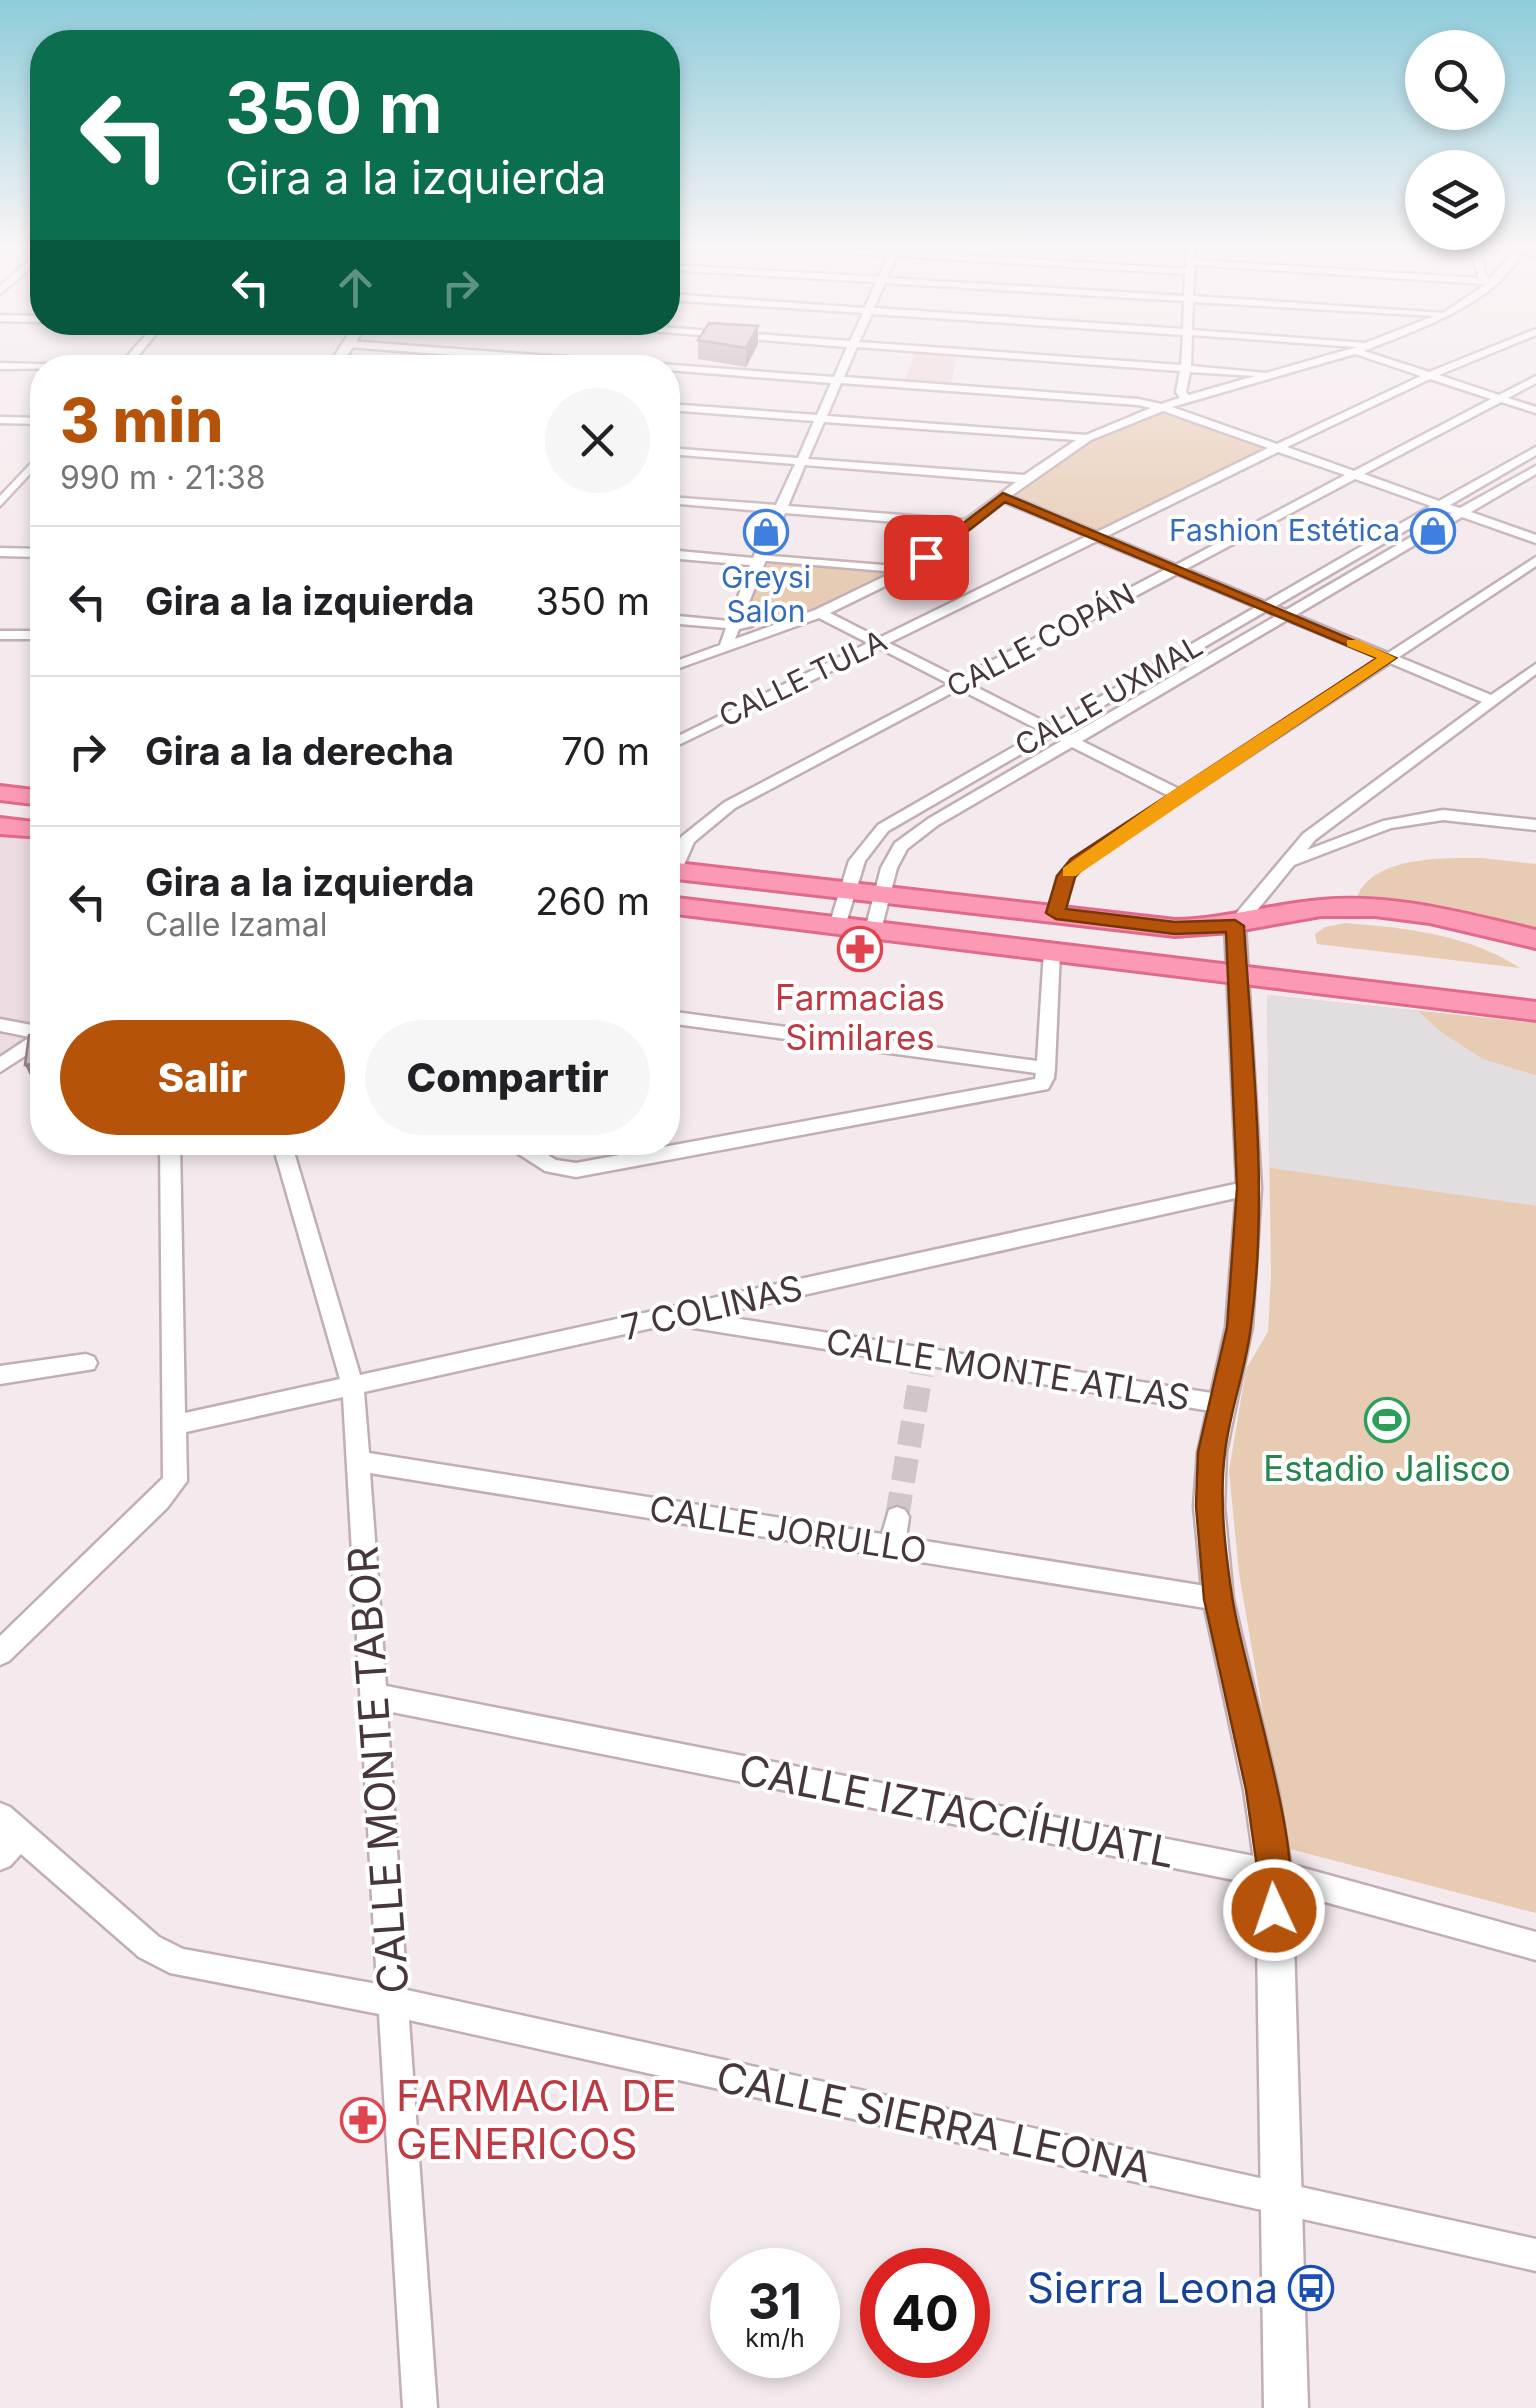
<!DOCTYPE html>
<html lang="es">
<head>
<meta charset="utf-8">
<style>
  body { margin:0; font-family:Inter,sans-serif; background:#f6f6f6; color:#202124; height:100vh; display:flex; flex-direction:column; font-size:38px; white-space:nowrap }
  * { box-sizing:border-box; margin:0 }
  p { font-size:32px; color:#757577 }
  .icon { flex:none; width:55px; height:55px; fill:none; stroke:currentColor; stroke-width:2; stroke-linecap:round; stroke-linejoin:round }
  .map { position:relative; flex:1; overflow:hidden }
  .panel { position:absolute; left:30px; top:355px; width:650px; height:800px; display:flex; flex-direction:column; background:#fff; border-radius:40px; box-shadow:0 5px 15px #0003 }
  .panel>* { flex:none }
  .banner { position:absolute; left:30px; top:30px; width:650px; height:305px; border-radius:40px; box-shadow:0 5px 15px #0003; background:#0b6e4f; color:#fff; overflow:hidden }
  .tools { position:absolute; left:1405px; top:30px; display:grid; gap:20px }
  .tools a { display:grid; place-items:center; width:100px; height:100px; border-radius:50%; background:#fff; box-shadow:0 5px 15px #0003; font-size:50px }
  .speed { position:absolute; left:710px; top:2248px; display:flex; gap:20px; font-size:50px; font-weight:700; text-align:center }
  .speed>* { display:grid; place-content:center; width:130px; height:130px; border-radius:50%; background:#fff; box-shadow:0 5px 15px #0003; line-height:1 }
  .speed small { font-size:25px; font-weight:400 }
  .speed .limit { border:15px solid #d22; background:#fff; color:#111 }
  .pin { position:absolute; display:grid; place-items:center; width:85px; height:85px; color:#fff; margin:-42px; border-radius:20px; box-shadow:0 5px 15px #0006 }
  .me { position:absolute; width:110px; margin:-55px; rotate:357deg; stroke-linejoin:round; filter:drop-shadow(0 0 8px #0008) }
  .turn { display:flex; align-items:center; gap:35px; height:210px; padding:0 30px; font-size:45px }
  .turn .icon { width:130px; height:130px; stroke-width:2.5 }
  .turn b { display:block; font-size:70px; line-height:85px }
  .lanes { display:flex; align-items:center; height:95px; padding:0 30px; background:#0003; justify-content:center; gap:50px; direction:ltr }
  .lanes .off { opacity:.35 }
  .round { display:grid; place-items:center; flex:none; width:105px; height:105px; border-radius:52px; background:#f6f6f6 }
  .head { display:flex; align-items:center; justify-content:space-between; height:170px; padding:0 30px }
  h1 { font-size:60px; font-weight:800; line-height:75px; color:#b45309 }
  .cta { display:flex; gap:20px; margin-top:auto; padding:20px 30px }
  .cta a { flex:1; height:115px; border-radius:60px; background:#b45309; color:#fff; font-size:40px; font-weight:800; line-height:115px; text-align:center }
  .cta a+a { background:#f6f6f6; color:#202124 }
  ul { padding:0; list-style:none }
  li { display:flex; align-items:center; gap:30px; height:150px; padding:0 30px; border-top:2px solid #e0e0e0 }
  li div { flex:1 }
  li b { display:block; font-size:38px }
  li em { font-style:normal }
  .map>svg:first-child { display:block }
  .residential { fill:#ecdbe0 }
  .education { fill:#edd3da }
  .green { fill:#e7cbb3 }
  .parking { fill:#e2dddf }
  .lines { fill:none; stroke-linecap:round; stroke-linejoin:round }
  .minor-tunnel { stroke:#d1c5c9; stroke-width:24; stroke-dasharray:24 12; stroke-linecap:butt }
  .pedestrian-casing { stroke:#c2aeb5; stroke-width:5 }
  .minor-casing { stroke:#c2aeb5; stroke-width:5 }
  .tertiary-casing { stroke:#c2aeb5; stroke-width:5 }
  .secondary-casing { stroke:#d99eac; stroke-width:5 }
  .primary-casing { stroke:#e16a8c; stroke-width:6 }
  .pedestrian { fill:#fff; fill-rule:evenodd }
  .minor { fill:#fff; fill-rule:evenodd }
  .tertiary { fill:#fff; fill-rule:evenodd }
  .secondary { fill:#fdc9d6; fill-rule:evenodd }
  .primary { fill:#fc9ab5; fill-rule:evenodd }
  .wall { fill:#b7a3ab }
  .shaded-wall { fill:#95858b }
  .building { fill:#d5bec7; stroke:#95858b; stroke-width:2.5 }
  .route { fill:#b45309; stroke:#753606; stroke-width:2.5 }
  .slow { fill:#f59e0b }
  .labels { text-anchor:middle; stroke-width:8; stroke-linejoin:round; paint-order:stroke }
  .far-shop-label { font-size:30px; fill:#366cbe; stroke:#fff; text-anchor:end }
  .far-street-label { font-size:30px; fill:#47373d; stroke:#fff }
  .health-label { font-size:35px; fill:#be3a42; stroke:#fff }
  .street-label { font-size:35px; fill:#47373d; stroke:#fff }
  .leisure-label { font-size:35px; fill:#27864d; stroke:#fff }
  .near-street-label { font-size:42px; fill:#47373d; stroke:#fff }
  .near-health-label { font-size:42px; fill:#be3a42; stroke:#fff; text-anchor:start }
  .near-transit-label { font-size:42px; fill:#164399; stroke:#fff; text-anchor:end }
</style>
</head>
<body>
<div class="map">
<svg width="1536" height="2408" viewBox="0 0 1536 2408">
  <rect width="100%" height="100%" fill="#f4e9ec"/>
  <path class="residential" d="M 0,818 L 42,823 L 42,1029 L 24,1052 L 0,1065 Z"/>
  <path class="education" d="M 916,351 L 958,354 L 951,383 L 905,380 Z"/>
  <g class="green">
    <path d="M 1159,413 L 1270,448 L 1097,531 L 1013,496 L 1094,440 Z"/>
    <path d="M 763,559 L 901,571 C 856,593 794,636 744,620 L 743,610 Z"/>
    <path d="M 1482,858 L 1536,864 L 1536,931 L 1356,901 C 1368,855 1446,858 1482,858 Z"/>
    <path d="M 1345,923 C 1406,928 1468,934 1520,968 L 1317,944 L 1315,934 L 1325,927 Z"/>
    <path d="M 1267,995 L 1536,1023 L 1536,1913 L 1286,1848 L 1239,1573 L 1229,1471 L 1246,1369 L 1268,1332 L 1271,1276 Z"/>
  </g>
  <path class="parking" d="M 1267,995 L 1418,1011 L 1441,1032 L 1483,1059 L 1536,1075 L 1536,1206 L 1270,1168 Z"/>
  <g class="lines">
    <path class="minor-tunnel" d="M 897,1517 L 921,1374"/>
    <defs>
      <path id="pedestrian" d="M 760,555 L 908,567 L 913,570 L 908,573 L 757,560 L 755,558 Z"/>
      <g id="minor">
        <path d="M 800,248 L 890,251 L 900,248 L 899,251 L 1186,269 L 1187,248 L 1195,248 L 1195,260 L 1479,278 L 1471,248 L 1479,248 L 1486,276 L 1490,279 L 1517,248 L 1523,248 C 1504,301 1414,331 1364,351 L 1429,372 L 1536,329 L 1536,335 L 1439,375 L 1499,395 L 1536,376 L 1536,383 L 1508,398 L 1536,407 L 1536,413 L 1501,402 L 1364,474 L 1439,501 L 1536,447 L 1536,455 L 1450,505 L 1460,508 L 1536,466 L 1536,474 L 1471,512 L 1536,535 L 1536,543 L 1462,517 L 1296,615 L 1388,653 L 1536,557 L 1536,566 L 1399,657 L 1491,695 L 1536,664 L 1536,674 L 1315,840 L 1307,850 L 1383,821 L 1443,810 L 1536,820 L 1536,830 L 1443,820 L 1391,828 L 1294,865 L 1241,930 L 1229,930 L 1229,922 L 1303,834 L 1482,702 L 1390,663 L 1083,866 L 1074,877 L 1062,917 L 1050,917 L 1048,913 L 1058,876 L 1071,860 L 1169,796 L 1072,747 L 938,825 L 907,849 L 897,868 L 881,930 L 873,935 L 865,930 L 881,868 L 895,843 L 928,819 L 1061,741 L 1052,736 L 888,831 L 865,861 L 845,926 L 837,931 L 829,926 L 849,861 L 878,825 L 1041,731 L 959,689 L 735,808 L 694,842 L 680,874 L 668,874 L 668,867 L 681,837 L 725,802 L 949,684 L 879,648 L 668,750 L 668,741 L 868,643 L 819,618 L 668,672 L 668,664 L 720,645 L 726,628 L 668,623 L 668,615 L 729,621 L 750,565 L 668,558 L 668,550 L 753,558 L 773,512 L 668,503 L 668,497 L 776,505 L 795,464 L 668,454 L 668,448 L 798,458 L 814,421 L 668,410 L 668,404 L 817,415 L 831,383 L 668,370 L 668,368 L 628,368 L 348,347 L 343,344 L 348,341 L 834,377 L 847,347 L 542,322 L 592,322 L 850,341 L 863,313 L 668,300 L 668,294 L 865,308 L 876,282 L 668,270 L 668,265 L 879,277 L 888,256 ZM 897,256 L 1185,274 L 1184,296 L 887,278 ZM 1195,265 L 1484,284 L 1485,285 L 1443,313 L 1193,296 ZM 885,283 L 1184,301 L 1183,329 L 874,308 ZM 1193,302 L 1434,316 L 1365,343 L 1192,330 ZM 872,314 L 1183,335 L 1181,365 L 859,342 ZM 1192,335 L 1357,347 L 1266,373 L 1191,366 ZM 857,347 L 1180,371 L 1176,392 L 1180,398 L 1161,404 L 1138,399 L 844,377 ZM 1355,354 L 1421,376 L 1277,444 L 1172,407 ZM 1190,372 L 1255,376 L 1189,395 L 1186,392 ZM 1430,379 L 1491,399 L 1354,471 L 1287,447 ZM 841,383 L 1138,405 L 1151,408 L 1086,435 L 827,416 ZM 1163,411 L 1268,448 L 1097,532 L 1011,496 L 1091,440 ZM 824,422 L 1076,440 L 1024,475 L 808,459 ZM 1278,452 L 1345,475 L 1176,565 L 1107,536 ZM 805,465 L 1016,482 L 965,520 L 788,506 ZM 1355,479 L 1431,506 L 1265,602 L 1186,569 ZM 1004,502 L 1087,536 L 879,638 L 830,613 L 912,573 ZM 1441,510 L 1452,513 L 1286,610 L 1276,606 ZM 785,513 L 957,527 L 904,567 L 815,610 L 735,639 L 739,629 L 752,626 L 741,622 ZM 1097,541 L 1166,569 L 959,678 L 889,643 ZM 1177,574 L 1256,607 L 1051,725 L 970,684 ZM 1266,611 L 1276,616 L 1071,735 L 1062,730 ZM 1287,620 L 1379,658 L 1179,789 L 1082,741 Z"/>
        <path d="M 39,252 L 42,252 L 42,258 L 0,294 L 0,286 Z"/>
        <path d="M 0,315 L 42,316 L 42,322 L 0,321 Z"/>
        <path d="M 157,322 L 166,322 L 128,368 L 117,368 Z"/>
        <path d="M 264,322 L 365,322 L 366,324 L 361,327 Z"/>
        <path d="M 0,363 L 81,365 L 86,368 L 0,369 Z"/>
        <path d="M 0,417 L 42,418 L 42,424 L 0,423 Z"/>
        <path d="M 42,452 L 42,461 L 0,506 L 0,496 Z"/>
        <path d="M 0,548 L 42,549 L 42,557 L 0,556 Z"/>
        <rect x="0" y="631" width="42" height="8"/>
        <path d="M 1052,946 L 1060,951 L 1055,1068 L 1054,1078 L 1048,1089 L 576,1177 L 545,1171 L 500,1142 L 526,1142 L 556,1160 L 576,1163 L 1035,1079 L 1036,1073 L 668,1023 L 668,1011 L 1037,1061 L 1044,951 Z"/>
        <path d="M 0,1019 L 42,1027 L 42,1045 L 0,1072 L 0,1057 L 30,1037 L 0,1031 Z"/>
        <path d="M 160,1142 L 180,1142 L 185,1413 L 340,1379 L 272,1142 L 291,1142 L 360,1375 L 1249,1181 L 1256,1183 L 1259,1188 L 1256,1193 L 1249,1195 L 714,1315 L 1224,1395 L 1232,1397 L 1235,1404 L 1232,1411 L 1224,1413 L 688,1327 L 679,1322 L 364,1392 L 369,1453 L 882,1534 L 889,1510 L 897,1507 L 905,1510 L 909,1517 L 906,1538 L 1218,1588 L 1227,1591 L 1230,1599 L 1227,1607 L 1218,1610 L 370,1473 L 386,1686 L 1274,1860 L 1536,1932 L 1536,1960 L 1274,1888 L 387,1711 L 407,1990 L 1536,2239 L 1536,2271 L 409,2020 L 437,2408 L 403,2408 L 379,2014 L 170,1973 L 139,1957 L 21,1854 L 10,1866 L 0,1870 L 0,1803 L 10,1807 L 159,1937 L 183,1949 L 377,1984 L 343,1397 L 186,1432 L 187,1481 L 167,1508 L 9,1661 L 0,1665 L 0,1636 L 163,1478 Z"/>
        <path d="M 86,1354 L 94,1357 L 97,1363 L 94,1369 L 0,1384 L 0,1366 Z"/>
      </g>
      <g id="tertiary">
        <path d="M 356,322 L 368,322 L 340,368 L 327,368 Z"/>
        <path d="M 1235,920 L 1245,926 L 1261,1188 L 1252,1327 L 1226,1452 L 1224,1506 L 1233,1599 L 1278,1790 L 1292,1874 L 1308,2408 L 1264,2408 L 1256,1874 L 1244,1790 L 1203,1599 L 1194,1506 L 1198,1452 L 1226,1327 L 1237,1188 L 1225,926 Z"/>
      </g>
      <path id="secondary" d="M 1487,248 L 1536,248 L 1536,256 Z"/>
      <g id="primary">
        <path d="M 0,786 L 42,791 L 42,805 L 0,800 Z"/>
        <path d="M 0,818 L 42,823 L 42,837 L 0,834 Z"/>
        <path d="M 668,862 L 1175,920 C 1225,919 1272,904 1321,900 C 1394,893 1466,914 1536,930 L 1536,948 L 1430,923 L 1375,916 L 1321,916 L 1231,932 L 1175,936 L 668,878 Z"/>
        <path d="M 668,897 L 1536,1002 L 1536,1020 L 668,913 Z"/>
      </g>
    </defs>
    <use href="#pedestrian" class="pedestrian-casing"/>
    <use href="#minor" class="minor-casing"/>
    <use href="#tertiary" class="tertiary-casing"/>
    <use href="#secondary" class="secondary-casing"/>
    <use href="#primary" class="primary-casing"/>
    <use href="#pedestrian" class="pedestrian"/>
    <use href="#minor" class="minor"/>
    <use href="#tertiary" class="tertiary"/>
    <use href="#secondary" class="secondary"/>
    <use href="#primary" class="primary"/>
  </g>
  <path class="wall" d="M 758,326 L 758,344 L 746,367 L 698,359 L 698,340 Z"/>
  <g class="shaded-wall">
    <path d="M 758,326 L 758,344 L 746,367 L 746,348 Z"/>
    <path d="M 42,1063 L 42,1100 L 25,1065 Z"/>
  </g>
  <g class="building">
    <path d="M 709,323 L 758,326 L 746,348 L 698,340 Z"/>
    <path d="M 42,1033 L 42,1063 L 25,1065 L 29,1035 Z"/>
  </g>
  <linearGradient id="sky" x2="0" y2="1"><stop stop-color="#8eccda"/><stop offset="0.42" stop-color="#faf5f6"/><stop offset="1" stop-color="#faf5f6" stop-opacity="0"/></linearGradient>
  <rect width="1536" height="585" fill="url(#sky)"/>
  <path class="route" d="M 1003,493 L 1396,658 L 1084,867 L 1075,877 L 1066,909 L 1175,922 L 1235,920 L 1244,926 C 1252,1058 1269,1194 1251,1326 C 1246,1369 1230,1410 1225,1452 C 1219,1499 1225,1549 1232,1596 C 1242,1667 1310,1863 1286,1921 L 1274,1926 L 1263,1921 L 1258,1910 L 1258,1874 L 1246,1790 L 1204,1599 L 1196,1506 L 1198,1452 L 1227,1327 L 1237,1188 L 1226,932 L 1175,934 L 1056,919 L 1046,913 L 1057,876 L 1071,859 L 1377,658 L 1005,502 L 931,560 L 922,560 L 922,554 Z"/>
  <path class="slow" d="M 1347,640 L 1358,640 L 1396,658 L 1076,876 L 1063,876 L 1063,868 L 1172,791 L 1377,658 L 1347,646 Z"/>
  <defs>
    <symbol id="shop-ring" viewBox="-11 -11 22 22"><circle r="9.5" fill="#fff" stroke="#3f7fe0" stroke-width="1.5"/><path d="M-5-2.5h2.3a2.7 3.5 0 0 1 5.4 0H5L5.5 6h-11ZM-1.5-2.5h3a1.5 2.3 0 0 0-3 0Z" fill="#3f7fe0"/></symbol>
    <symbol id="pharmacy-ring" viewBox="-11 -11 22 22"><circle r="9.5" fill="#fff" stroke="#e0444e" stroke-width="1.5"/><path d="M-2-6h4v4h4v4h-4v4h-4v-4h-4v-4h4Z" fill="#e0444e"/></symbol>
    <symbol id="stadium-ring" viewBox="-11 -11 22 22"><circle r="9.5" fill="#fff" stroke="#2e9e5b" stroke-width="1.5"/><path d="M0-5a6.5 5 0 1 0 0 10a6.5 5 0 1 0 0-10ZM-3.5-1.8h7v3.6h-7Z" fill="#2e9e5b"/></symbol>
    <symbol id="bus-ring" viewBox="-11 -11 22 22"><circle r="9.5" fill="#fff" stroke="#1a4fb4" stroke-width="1.5"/><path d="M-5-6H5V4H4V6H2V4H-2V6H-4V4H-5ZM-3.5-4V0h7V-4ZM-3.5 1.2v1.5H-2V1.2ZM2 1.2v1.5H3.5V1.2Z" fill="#1a4fb4"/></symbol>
  </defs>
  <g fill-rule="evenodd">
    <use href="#shop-ring" x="1408" y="506" width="50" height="50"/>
    <use href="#shop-ring" x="741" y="507" width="50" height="50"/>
    <use href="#pharmacy-ring" x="835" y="924" width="50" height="50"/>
    <use href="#stadium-ring" x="1362" y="1395" width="50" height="50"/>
    <use href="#pharmacy-ring" x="338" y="2095" width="50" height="50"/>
    <use href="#bus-ring" x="1286" y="2263" width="50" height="50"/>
  </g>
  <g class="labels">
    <g class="far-shop-label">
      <text x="1400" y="541">Fashion Estética</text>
      <text x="766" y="588" text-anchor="middle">Greysi<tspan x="766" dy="34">Salon</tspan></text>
    </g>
    <g class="far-street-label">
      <text transform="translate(1041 641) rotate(-28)" y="10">CALLE COPÁN</text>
      <text transform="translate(803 679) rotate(-26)" y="10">CALLE TULA</text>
      <text transform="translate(1109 696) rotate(-30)" y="10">CALLE UXMAL</text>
    </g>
    <g class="health-label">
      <text x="860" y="1010">Farmacias<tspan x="860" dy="40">Similares</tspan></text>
    </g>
    <g class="street-label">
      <text transform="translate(712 1308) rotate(-13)" y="12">7 COLINAS</text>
      <text transform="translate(1008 1370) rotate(9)" y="12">CALLE MONTE ATLAS</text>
      <text transform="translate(788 1530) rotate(9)" y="12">CALLE JORULLO</text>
    </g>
    <g class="leisure-label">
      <text x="1387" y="1481">Estadio Jalisco</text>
    </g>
    <g class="near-street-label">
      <text transform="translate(378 1770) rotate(-94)" y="15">CALLE MONTE TABOR</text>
      <text transform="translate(957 1811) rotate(11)" y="15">CALLE IZTACCÍHUATL</text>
      <text transform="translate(934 2122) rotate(12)" y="15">CALLE SIERRA LEONA</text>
    </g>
    <g class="near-health-label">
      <text x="396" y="2111">FARMACIA DE<tspan x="396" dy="48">GENERICOS</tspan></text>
    </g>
    <g class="near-transit-label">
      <text x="1278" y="2303">Sierra Leona</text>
    </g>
  </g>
</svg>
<div class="tools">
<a><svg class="icon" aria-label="search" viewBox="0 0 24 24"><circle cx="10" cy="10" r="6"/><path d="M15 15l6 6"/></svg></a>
<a><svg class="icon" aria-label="layers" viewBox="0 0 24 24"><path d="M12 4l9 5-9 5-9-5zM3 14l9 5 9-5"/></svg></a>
</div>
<div class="speed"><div>31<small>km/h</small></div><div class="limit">40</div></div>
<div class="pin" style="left:926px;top:557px;background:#d93025"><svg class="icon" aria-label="arrive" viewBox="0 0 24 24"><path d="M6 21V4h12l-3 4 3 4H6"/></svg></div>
<svg class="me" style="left:1274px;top:1910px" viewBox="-20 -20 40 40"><circle r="17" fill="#b45309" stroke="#fff" stroke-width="3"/><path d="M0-11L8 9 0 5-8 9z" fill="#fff"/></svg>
<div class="banner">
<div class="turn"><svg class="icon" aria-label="left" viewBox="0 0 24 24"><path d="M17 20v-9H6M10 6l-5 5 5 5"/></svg><div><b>350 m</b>Gira a la izquierda</div></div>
<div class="lanes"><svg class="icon" aria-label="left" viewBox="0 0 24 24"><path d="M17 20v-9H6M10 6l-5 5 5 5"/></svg><svg class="icon off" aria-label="ahead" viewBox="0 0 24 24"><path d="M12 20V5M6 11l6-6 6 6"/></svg><svg class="icon off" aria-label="right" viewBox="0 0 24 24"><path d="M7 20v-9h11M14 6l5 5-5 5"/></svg></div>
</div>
<section class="panel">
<div class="head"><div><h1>3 min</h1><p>990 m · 21:38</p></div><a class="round"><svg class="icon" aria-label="close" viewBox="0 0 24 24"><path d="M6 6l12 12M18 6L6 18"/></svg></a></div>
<ul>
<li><svg class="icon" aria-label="left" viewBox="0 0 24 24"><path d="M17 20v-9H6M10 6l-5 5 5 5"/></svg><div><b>Gira a la izquierda</b></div><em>350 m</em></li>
<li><svg class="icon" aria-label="right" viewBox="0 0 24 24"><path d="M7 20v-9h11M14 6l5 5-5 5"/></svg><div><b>Gira a la derecha</b></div><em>70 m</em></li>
<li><svg class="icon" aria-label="left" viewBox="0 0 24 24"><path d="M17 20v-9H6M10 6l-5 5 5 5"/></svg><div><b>Gira a la izquierda</b><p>Calle Izamal</p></div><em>260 m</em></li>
</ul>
<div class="cta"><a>Salir</a><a>Compartir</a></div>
</section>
</div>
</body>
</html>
